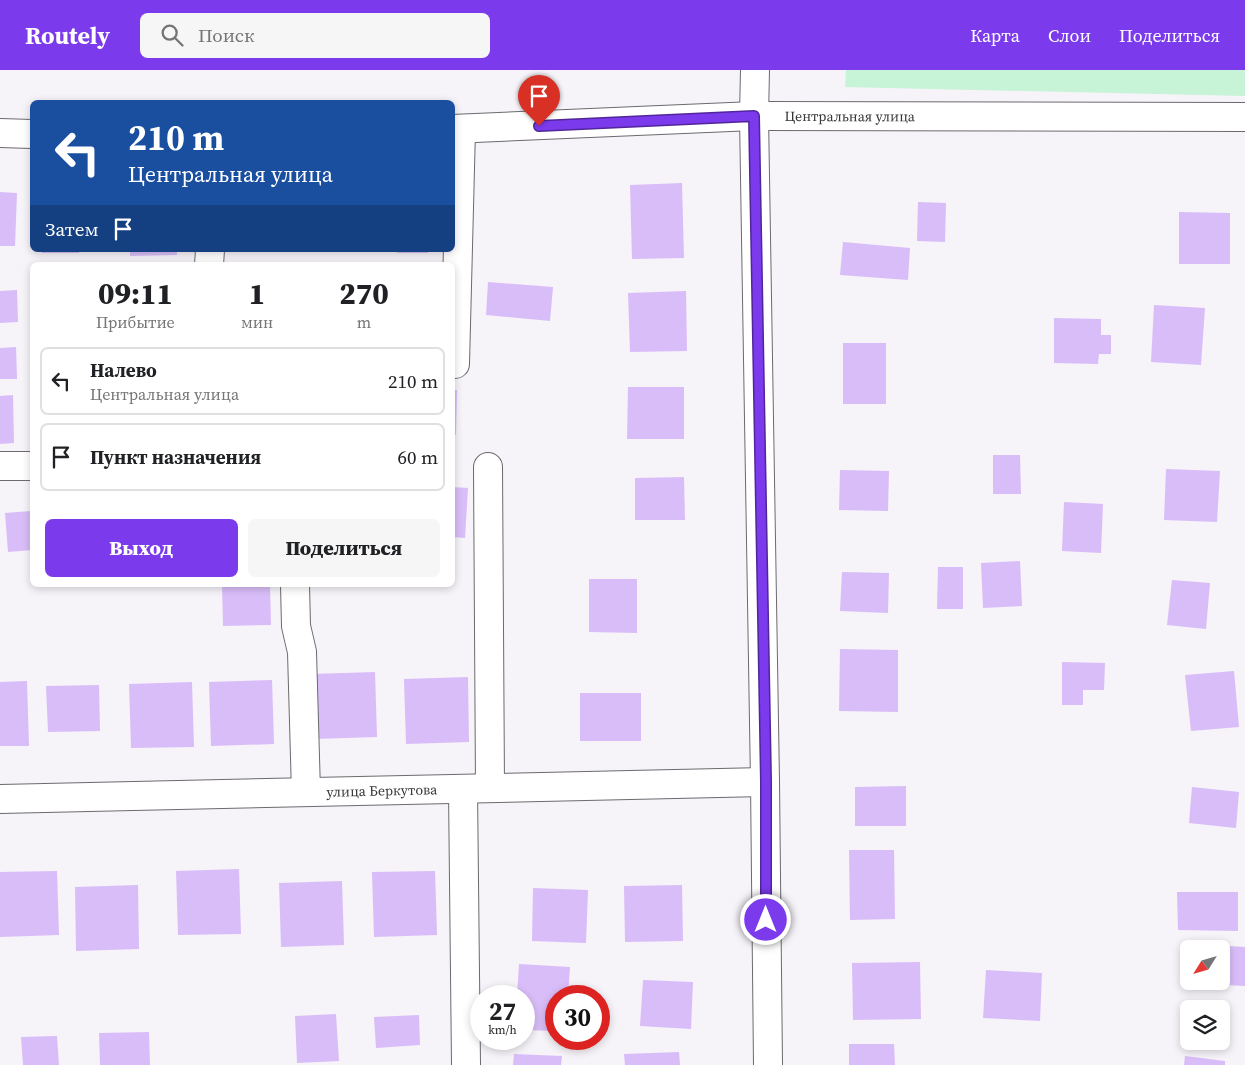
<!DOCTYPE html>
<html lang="ru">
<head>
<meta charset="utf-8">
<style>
  body { margin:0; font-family:"Source Serif 4",serif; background:#f6f6f6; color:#202124; height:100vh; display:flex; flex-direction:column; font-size:19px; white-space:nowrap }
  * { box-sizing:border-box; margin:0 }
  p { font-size:16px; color:#757577 }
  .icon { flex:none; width:28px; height:28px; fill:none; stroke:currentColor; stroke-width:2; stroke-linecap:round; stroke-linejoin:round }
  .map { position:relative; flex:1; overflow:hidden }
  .panel { position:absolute; left:30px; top:192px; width:425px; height:325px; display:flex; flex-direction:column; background:#fff; border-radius:8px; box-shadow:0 2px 8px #0003 }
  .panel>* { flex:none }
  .top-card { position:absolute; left:30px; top:30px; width:425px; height:152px; border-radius:8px; box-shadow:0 2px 8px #0003; background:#1a4fa0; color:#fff; overflow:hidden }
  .needle { width:32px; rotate:233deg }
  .fabs { position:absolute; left:1180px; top:870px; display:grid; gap:10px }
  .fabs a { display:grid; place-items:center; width:50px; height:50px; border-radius:8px; background:#fff; box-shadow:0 2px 8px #0003; font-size:25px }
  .speed { position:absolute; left:470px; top:915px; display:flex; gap:10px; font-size:25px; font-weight:700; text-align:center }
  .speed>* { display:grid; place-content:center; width:65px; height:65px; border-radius:50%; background:#fff; box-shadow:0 2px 8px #0003; line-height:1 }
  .speed small { font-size:12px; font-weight:400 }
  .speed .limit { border:8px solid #d22; background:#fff; color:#111 }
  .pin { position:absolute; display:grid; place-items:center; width:42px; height:42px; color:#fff; margin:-51px -21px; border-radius:50% 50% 50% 0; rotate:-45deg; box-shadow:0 0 5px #0007 }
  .pin .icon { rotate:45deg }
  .me { position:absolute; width:55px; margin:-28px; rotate:0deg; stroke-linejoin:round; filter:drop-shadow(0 0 4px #0008) }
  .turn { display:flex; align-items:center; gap:18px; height:105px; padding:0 15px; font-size:22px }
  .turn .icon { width:65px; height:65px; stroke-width:2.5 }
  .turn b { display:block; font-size:35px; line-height:42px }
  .then { display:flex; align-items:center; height:48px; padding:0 15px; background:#0003; gap:10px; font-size:19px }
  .eta { display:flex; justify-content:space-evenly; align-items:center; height:85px; text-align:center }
  .eta b { font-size:30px; font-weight:800; line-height:35px }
  .button { display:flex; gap:10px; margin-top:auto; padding:10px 15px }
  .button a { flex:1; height:58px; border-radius:8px; background:#7c3aed; color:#fff; font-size:20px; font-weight:800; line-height:58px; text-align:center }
  .button a+a { background:#f6f6f6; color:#202124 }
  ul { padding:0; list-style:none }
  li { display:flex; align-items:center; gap:15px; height:68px; margin:0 10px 8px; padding:0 5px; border:2px solid #e0e0e0; border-radius:8px }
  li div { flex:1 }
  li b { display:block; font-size:19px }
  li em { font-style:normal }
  header { display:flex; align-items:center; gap:30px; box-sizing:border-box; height:70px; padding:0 25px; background:#7c3aed; color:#fff }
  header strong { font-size:24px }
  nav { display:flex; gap:28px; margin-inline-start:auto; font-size:18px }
  .search { width:350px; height:45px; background:#f6f6f6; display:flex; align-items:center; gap:12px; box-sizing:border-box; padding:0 18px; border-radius:8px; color:#757577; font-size:19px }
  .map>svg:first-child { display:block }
  .green { fill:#c7f3d6 }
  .building { fill:#d9bdf8 }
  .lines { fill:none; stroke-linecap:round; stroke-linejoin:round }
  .minor-casing { stroke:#6c6a6f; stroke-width:30 }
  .minor { stroke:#fff; stroke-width:28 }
  .route-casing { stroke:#51269a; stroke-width:12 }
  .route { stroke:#7c3aed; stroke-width:9 }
  .labels { text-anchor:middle; stroke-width:4; stroke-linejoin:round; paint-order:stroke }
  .street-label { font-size:14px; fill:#353436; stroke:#fff }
</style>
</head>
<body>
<header>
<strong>Routely</strong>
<div class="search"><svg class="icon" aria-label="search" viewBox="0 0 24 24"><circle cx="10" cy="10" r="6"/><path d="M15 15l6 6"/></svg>Поиск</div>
<nav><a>Карта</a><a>Слои</a><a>Поделиться</a></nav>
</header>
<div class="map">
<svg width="1245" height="995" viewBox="0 0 1245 995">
  <rect width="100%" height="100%" fill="#f6f3f9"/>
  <path class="green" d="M 846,0 L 1245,0 L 1245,26 L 845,17 Z"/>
  <g class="building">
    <path d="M 682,113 L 684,188 L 632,189 L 630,115 Z"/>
    <path d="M 0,122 L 17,123 L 15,176 L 0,176 Z"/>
    <path d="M 918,132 L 946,133 L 945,172 L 917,171 Z"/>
    <path d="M 1179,142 L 1230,143 L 1230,194 L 1179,194 Z"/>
    <path d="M 843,172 L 910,178 L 908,210 L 840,205 Z"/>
    <rect x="42" y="180" width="37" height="3"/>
    <path d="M 130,180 L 177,180 L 177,185 L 130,186 Z"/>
    <rect x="397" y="180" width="31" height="3"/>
    <path d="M 488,212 L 553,217 L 550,251 L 486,245 Z"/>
    <path d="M 17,220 L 18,252 L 0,253 L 0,221 Z"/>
    <path d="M 686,221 L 687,281 L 630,282 L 628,223 Z"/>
    <path d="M 1154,235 L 1205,238 L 1201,295 L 1151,292 Z"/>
    <path d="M 1054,248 L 1101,249 L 1101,265 L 1111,265 L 1111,284 L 1099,284 L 1098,294 L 1054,293 Z"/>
    <rect x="843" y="273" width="43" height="61"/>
    <path d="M 16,277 L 17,309 L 0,309 L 0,278 Z"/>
    <path d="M 628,317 L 684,317 L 684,369 L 627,369 Z"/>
    <path d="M 452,320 L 457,320 L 456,365 L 452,365 Z"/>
    <path d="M 13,325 L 14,373 L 0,374 L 0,326 Z"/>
    <path d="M 993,385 L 1020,385 L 1021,424 L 993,424 Z"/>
    <path d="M 1166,399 L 1220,401 L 1217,452 L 1164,450 Z"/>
    <path d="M 840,400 L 889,401 L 888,441 L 839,440 Z"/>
    <path d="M 684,407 L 685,450 L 635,450 L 635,408 Z"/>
    <path d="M 452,417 L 468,418 L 465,468 L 452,467 Z"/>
    <path d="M 1064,432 L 1103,434 L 1101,483 L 1062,481 Z"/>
    <path d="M 31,441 L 32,480 L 8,482 L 5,443 Z"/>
    <path d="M 1020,491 L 1022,536 L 983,538 L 981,493 Z"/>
    <path d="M 938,497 L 963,497 L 963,539 L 937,539 Z"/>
    <path d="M 842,502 L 889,503 L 888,543 L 840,541 Z"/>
    <path d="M 589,509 L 637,509 L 637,563 L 589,562 Z"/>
    <path d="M 1172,510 L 1210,513 L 1206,559 L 1167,555 Z"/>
    <path d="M 222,515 L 270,515 L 271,555 L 223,556 Z"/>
    <path d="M 840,579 L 898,580 L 898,642 L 839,641 Z"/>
    <path d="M 1062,592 L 1105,593 L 1104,620 L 1083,620 L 1083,635 L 1062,635 Z"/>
    <path d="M 1234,601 L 1239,657 L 1191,661 L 1185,605 Z"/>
    <path d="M 375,602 L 377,667 L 314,669 L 312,604 Z"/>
    <path d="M 468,607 L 469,672 L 406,674 L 404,609 Z"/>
    <path d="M 272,610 L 274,674 L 211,676 L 209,612 Z"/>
    <path d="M 27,611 L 29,676 L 0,676 L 0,612 Z"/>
    <path d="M 192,612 L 194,677 L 131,678 L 129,614 Z"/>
    <path d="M 99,615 L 100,661 L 48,662 L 46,616 Z"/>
    <rect x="580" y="623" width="61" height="48"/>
    <path d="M 906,716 L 906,756 L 855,756 L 855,717 Z"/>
    <path d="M 1192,717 L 1239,722 L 1236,758 L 1189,753 Z"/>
    <path d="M 849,780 L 894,780 L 895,849 L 850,850 Z"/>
    <path d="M 239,799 L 241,864 L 178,865 L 176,801 Z"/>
    <path d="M 57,801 L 59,865 L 0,867 L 0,802 Z"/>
    <path d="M 435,801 L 437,865 L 374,867 L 372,802 Z"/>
    <path d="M 342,811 L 344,875 L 281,877 L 279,813 Z"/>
    <path d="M 138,815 L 139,879 L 76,881 L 75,817 Z"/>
    <path d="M 682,815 L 683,871 L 625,872 L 624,816 Z"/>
    <path d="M 533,818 L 588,820 L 586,873 L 532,871 Z"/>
    <path d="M 1177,822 L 1238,822 L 1238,861 L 1178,860 Z"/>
    <path d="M 1193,874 L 1245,877 L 1245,916 L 1190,913 L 1190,911 L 1221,911 L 1221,879 L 1193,879 Z"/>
    <path d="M 920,892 L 921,949 L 853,950 L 852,893 Z"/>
    <path d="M 519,894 L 570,897 L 568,926 L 556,926 L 556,961 L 524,960 L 524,926 L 517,926 Z"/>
    <path d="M 986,900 L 1042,903 L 1040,951 L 983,948 Z"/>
    <path d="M 643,910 L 693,912 L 691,959 L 640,956 Z"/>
    <path d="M 336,944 L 339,991 L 297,993 L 295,946 Z"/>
    <path d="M 419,945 L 420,975 L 376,978 L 374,947 Z"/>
    <path d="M 149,962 L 150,995 L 100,995 L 99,963 Z"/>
    <path d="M 57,966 L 59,995 L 23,995 L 21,967 Z"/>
    <path d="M 849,974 L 894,974 L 895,995 L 849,995 Z"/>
    <path d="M 679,982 L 680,995 L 625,995 L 624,984 Z"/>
    <path d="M 514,984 L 562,986 L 561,995 L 513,995 Z"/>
    <path d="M 1185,986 L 1225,991 L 1225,995 L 1184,995 Z"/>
  </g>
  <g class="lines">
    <defs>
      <g id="minor">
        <path d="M 755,0 L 754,46 L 765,712 L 768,995"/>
        <path id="s1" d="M 452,59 L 754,46 L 1245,47"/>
        <path d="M 0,63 L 32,64"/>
        <path d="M 209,195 L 210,180"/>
        <path d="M 455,294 L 461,59"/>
        <path d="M 0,396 L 32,396"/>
        <path d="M 488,397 L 490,718"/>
        <path d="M 295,515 L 296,556 L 302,582 L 306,722"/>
        <path d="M 463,719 L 466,995"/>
        <path id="s2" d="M 0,729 L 765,712"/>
      </g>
    </defs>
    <use href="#minor" class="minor-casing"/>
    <use href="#minor" class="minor"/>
  </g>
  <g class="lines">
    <defs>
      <path id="route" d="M 539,56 L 754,46 L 766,712 L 766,850"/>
    </defs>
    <use href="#route" class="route-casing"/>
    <use href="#route" class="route"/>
  </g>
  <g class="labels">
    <g class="street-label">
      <text dy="5" stroke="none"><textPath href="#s1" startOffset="398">Центральная улица</textPath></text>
      <text dy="5" stroke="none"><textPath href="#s2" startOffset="382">улица Беркутова</textPath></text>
    </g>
  </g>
</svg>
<div class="fabs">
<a><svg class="needle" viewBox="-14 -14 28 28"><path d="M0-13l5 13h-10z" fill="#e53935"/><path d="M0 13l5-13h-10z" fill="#757577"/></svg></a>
<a><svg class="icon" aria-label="layers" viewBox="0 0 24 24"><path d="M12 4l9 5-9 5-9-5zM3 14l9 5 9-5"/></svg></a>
</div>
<div class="speed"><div>27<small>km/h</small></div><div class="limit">30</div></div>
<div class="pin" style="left:539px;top:56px;background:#d93025"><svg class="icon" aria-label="arrive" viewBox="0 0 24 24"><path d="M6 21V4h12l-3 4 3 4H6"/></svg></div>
<svg class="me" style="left:766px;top:850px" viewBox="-20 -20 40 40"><circle r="17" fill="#7c3aed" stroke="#fff" stroke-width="3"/><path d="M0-11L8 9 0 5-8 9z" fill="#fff"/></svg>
<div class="top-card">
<div class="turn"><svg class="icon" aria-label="left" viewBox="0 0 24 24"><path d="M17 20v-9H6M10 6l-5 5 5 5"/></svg><div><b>210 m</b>Центральная улица</div></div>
<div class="then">Затем<svg class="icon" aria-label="arrive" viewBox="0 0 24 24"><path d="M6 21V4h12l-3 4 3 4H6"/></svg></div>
</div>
<section class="panel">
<div class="eta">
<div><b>09:11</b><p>Прибытие</p></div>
<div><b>1</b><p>мин</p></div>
<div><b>270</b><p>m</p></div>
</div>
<ul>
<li><svg class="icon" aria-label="left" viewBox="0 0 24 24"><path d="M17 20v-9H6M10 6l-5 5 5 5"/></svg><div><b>Налево</b><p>Центральная улица</p></div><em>210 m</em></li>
<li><svg class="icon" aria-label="arrive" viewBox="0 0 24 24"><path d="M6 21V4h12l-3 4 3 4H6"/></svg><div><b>Пункт назначения</b></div><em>60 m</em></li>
</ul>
<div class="button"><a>Выход</a><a>Поделиться</a></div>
</section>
</div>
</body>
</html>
